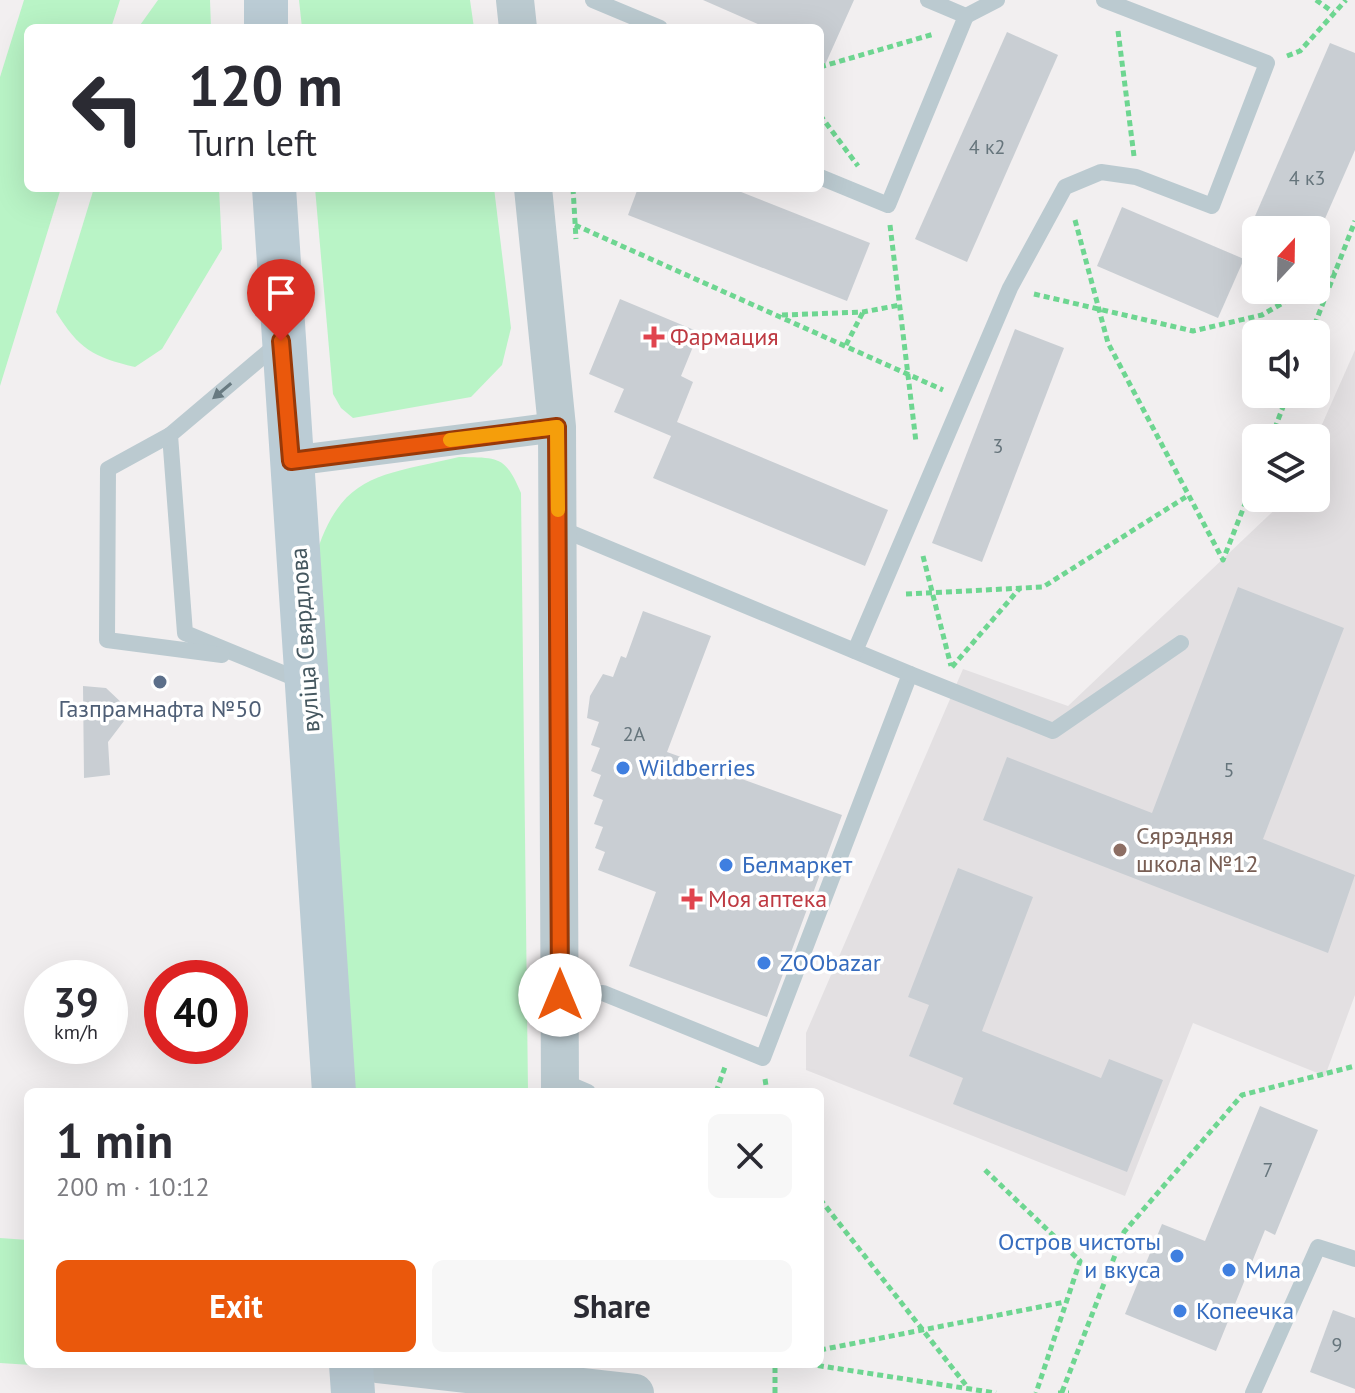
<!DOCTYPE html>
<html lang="en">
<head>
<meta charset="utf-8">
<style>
  body { margin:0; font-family:"PT Sans",sans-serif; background:#f7f7f7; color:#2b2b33; height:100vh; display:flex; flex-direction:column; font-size:30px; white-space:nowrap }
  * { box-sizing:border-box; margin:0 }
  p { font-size:26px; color:#7c7c81 }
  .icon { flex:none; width:44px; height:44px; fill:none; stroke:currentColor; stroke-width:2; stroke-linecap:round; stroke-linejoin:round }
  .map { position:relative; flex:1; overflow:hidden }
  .drawer { position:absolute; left:24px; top:1088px; width:800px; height:280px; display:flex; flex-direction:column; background:#fff; border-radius:12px; box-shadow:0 8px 32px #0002 }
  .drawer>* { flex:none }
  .banner { position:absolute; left:24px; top:24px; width:800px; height:168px; border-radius:12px; box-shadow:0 8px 32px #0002; background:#fff; color:#2b2b33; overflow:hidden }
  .needle { width:52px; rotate:22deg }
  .tools { position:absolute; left:1242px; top:216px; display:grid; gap:16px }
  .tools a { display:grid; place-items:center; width:88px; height:88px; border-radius:12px; background:#fff; box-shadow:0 8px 32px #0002; font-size:40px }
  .speed { position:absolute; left:24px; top:960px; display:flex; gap:16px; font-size:40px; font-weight:700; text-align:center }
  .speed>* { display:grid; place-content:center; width:104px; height:104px; border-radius:50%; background:#fff; box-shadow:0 8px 32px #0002; line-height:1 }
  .speed small { font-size:20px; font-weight:400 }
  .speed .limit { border:12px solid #d22; background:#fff; color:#111 }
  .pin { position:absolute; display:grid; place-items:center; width:68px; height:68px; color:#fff; margin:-82px -34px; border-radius:50% 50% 50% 0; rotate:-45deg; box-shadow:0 0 8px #0007 }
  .pin .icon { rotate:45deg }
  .me { position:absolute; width:88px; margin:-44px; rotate:0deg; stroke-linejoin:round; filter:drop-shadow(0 0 6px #0008) }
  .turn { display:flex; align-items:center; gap:28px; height:168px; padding:0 32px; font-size:36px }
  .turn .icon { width:104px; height:104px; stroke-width:2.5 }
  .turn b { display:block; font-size:56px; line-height:68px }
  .round { display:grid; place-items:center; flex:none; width:84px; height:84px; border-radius:12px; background:#f7f7f7 }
  .summary { display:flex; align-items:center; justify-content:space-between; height:136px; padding:0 32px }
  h1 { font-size:48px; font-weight:700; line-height:60px }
  .cta { display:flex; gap:16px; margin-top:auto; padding:16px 32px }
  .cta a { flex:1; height:92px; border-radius:12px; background:#ea580c; color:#fff; font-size:32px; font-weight:700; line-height:92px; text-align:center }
  .cta a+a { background:#f7f7f7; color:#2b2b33 }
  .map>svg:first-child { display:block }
  .education { fill:#e3e0e2 }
  .green { fill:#b9f4c6 }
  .building { fill:#c9ced3 }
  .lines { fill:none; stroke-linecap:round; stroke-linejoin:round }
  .path { stroke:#6ed691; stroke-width:5; stroke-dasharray:6 4; stroke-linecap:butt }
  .service { stroke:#bbcad0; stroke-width:16 }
  .minor { stroke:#bbcad0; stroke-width:30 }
  .tertiary { stroke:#bbcad0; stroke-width:38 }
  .secondary { stroke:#bbccd5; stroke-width:44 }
  .oneway { fill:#687a81 }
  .route-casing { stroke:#983908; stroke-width:20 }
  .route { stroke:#ea580c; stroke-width:14 }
  .slow { stroke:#f59e0b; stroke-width:14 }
  .health-dot { fill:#e0444e; stroke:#fff; stroke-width:3 }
  .service-dot { fill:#5c6f8a; stroke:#fff; stroke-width:3 }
  .shop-dot { fill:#3f7fe0; stroke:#fff; stroke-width:3 }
  .education-dot { fill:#8d6e63; stroke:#fff; stroke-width:3 }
  .labels { text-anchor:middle; stroke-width:7; stroke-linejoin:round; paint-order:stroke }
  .number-label { font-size:20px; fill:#66757c }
  .health-label { font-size:24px; fill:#be3a42; stroke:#fff; text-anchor:start }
  .street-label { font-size:24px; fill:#45575f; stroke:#fff }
  .service-label { font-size:24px; fill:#4e5e75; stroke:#fff }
  .shop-label { font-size:24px; fill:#366cbe; stroke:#fff; text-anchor:start }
  .education-label { font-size:24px; fill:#785e54; stroke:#fff; text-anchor:start }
</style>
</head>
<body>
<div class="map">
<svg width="1355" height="1393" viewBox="0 0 1355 1393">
  <rect width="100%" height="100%" fill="#f2eff0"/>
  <path class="education" d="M 1355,350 L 1355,995 L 1325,1076 L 1193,1023 L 1125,1196 L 806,1070 L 806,1033 L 963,669 L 1068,706 L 1287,498 L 1316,498 L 1316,438 Z"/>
  <g class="green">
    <path d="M 24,0 L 120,0 L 111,28 L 28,28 L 28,188 L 61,188 L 0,386 L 0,77 Z"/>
    <path d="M 158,0 L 210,0 L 211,28 L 138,28 Z"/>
    <path d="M 299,0 L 470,0 L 474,28 L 302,28 Z"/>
    <path d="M 94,188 L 219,188 L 222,249 L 162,349 L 135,367 C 93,357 79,349 56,312 Z"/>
    <path d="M 315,188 L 494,188 L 511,328 L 502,365 L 471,397 L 353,418 L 341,408 L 333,394 Z"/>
    <path d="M 459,457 C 498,458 505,455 521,493 L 528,1092 L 351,1092 L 314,561 C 340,472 380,476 459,457 Z"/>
    <path d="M 0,1238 L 28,1240 L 28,1364 L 47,1366 L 0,1363 Z"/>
  </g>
  <g class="building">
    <path d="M 703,0 L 854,0 L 820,76 L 820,28 L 767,28 Z"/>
    <path d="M 1007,32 L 1058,55 L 967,262 L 915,239 Z"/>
    <path d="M 1330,43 L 1355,53 L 1355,150 L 1320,230 L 1249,230 Z"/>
    <path d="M 638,188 L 731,188 L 870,243 L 847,301 L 628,215 Z"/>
    <path d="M 1122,207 L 1244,259 L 1218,318 L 1097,266 Z"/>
    <path d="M 620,299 L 699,332 L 681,376 L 693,382 L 677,422 L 888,510 L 865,566 L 653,478 L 671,436 L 614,412 L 624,389 L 589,374 Z"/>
    <path d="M 1015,329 L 1064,348 L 982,562 L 932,543 Z"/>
    <path d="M 1238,587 L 1344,628 L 1263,839 L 1355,875 L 1328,953 L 983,820 L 1007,757 L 1152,813 Z"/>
    <path d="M 643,611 L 711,636 L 667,752 L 842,815 L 767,1017 L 629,966 L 656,892 L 598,870 L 605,852 L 595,848 L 603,827 L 594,824 L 603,800 L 593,796 L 601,775 L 591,771 L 600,748 L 591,745 L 599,722 L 587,718 L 590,696 L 603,674 L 613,677 L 621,656 L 626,658 Z"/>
    <path d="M 83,686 L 106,688 L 124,705 L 124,721 L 108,742 L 110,775 L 84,778 Z"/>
    <path d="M 958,868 L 1033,897 L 982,1031 L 1101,1078 L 1109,1059 L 1163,1080 L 1127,1172 L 953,1104 L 963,1078 L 909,1056 L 929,1005 L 908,997 Z"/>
    <path d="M 1260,1106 L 1318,1130 L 1275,1235 L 1265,1230 L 1216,1351 L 1125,1314 L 1162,1224 L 1205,1241 Z"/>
    <path d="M 1333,1310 L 1355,1318 L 1355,1389 L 1310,1372 Z"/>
  </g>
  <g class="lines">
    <g class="path">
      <path d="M 1316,0 L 1333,12"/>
      <path d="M 1118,31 L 1134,156"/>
      <path d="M 1287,56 L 1300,51 L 1346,0"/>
      <path d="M 820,67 L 934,34"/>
      <path d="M 820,115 L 858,166"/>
      <path d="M 573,188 L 576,239"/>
      <path d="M 1075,220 L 1108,343 L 1223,560 L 1256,476"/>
      <path d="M 575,225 L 943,390"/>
      <path d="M 890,225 L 916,442"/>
      <path d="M 1316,283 L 1335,272"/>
      <path d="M 1034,294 L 1193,331 L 1262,315 L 1305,290"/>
      <path d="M 782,315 L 863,312 L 900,305"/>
      <path d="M 1311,334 L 1355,221"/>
      <path d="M 846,345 L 863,312"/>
      <path d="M 1271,438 L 1288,394"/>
      <path d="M 923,556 L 951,666"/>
      <path d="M 906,594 L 1043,587 L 1189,495"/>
      <path d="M 952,667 L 1020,588"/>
      <path d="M 765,1079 L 767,1092"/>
      <path d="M 716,1092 L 725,1067"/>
      <path d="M 985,1170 L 1080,1261 L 1036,1393"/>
      <path d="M 820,1199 L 969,1389"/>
      <path d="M 820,1350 L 1065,1302"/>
      <path d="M 808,1364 L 996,1393"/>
      <path d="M 1062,1392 L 1124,1232 L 1242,1095 L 1355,1066"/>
      <path d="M 775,1393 L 775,1364"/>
      <path d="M 1058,1393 L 1069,1393"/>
    </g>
    <g class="service">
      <path d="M 593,0 L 660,28"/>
      <path d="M 966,16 L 997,0"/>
      <path d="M 820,177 L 888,205 L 966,16 L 928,0"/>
      <path d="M 280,342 L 170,435 L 185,633 L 302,681"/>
      <path d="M 170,435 L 108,469 L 107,640 L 222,655"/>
      <path d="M 559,528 L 910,674 L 763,1058 L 603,993 L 560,995"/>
      <path d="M 855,651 L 1010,288 L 1065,187 L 1101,172 L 1136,177 L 1212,206 L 1267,63 L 1104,0"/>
      <path d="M 910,674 L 1053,731 L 1181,643"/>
      <path d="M 560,1080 L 588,1092"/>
      <path d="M 1253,1393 L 1318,1247 L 1355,1259"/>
    </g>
    <path class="minor" d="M 291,461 L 557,427"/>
    <g class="tertiary">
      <path d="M 515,0 L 518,28"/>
      <path d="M 533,188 L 557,427 L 560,1092"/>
      <path d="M 378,1364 L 635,1393"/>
    </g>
    <g class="secondary">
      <path d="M 266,0 L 266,28"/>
      <path d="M 274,188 L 334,1092"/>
      <path d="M 351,1364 L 353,1393"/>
    </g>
  </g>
  <defs><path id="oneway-solid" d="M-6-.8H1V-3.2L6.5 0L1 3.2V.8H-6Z" transform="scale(2)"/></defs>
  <use class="oneway" href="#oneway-solid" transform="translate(222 391) rotate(140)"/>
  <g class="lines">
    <defs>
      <path id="route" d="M 281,341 L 291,461 L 557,427 L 560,995"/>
    </defs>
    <use href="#route" class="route-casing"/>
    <use href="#route" class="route"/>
    <path class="slow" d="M 450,440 L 557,427 L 558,510"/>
  </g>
  <g class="health-dot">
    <path d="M650 325h8v8h8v8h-8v8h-8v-8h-8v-8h8z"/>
    <path d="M688 887h8v8h8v8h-8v8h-8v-8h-8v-8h8z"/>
  </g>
  <circle class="service-dot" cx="160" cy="682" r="8"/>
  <g class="shop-dot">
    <circle cx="623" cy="768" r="8"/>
    <circle cx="726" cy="865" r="8"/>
    <circle cx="764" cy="963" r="8"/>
    <circle cx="1177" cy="1256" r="8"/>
    <circle cx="1229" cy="1270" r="8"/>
    <circle cx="1180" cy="1311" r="8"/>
  </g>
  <circle class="education-dot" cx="1120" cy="850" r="8"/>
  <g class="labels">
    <g class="number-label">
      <text x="987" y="154">4 к2</text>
      <text x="1307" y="185">4 к3</text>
      <text x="998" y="453">3</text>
      <text x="634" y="741">2А</text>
      <text x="1229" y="777">5</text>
      <text x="1268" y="1177">7</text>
      <text x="1337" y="1352">9</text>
    </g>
    <g class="health-label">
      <text x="670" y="345">Фармация</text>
      <text x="708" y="907">Моя аптека</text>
    </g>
    <g class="street-label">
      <text transform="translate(305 640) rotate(-94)" y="8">вуліца Свярдлова</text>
    </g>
    <g class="service-label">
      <text x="160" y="717">Газпрамнафта №50</text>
    </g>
    <g class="shop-label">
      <text x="639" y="776">Wildberries</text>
      <text x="742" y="873">Белмаркет</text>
      <text x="780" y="971">ZOObazar</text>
      <text x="1161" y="1250" text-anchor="end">Остров чистоты<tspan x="1161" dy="28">и вкуса</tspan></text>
      <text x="1245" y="1278">Мила</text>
      <text x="1196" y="1319">Копеечка</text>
    </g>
    <g class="education-label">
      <text x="1136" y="844">Сярэдняя<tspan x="1136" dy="28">школа №12</tspan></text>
    </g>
  </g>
</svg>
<div class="tools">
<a><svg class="needle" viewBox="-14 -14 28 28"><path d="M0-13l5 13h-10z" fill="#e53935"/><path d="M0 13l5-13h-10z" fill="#7c7c81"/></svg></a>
<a><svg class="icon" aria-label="sound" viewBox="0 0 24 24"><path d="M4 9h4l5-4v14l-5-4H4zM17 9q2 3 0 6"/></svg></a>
<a><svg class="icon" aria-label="layers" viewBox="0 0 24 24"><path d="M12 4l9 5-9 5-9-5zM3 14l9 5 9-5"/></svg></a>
</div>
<div class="speed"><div>39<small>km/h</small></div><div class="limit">40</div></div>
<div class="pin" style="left:281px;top:341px;background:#d93025"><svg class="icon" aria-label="arrive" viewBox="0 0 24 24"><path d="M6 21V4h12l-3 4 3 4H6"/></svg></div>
<svg class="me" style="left:560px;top:995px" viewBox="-20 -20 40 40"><circle r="19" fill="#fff"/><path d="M0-13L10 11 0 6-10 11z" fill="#ea580c"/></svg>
<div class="banner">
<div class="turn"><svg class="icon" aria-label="left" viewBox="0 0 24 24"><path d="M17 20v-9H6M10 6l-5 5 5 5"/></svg><div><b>120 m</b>Turn left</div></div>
</div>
<section class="drawer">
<div class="summary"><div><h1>1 min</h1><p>200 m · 10:12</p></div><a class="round"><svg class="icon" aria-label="close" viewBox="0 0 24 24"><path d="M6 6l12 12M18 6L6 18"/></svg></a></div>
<div class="cta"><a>Exit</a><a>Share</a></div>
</section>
</div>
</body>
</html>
